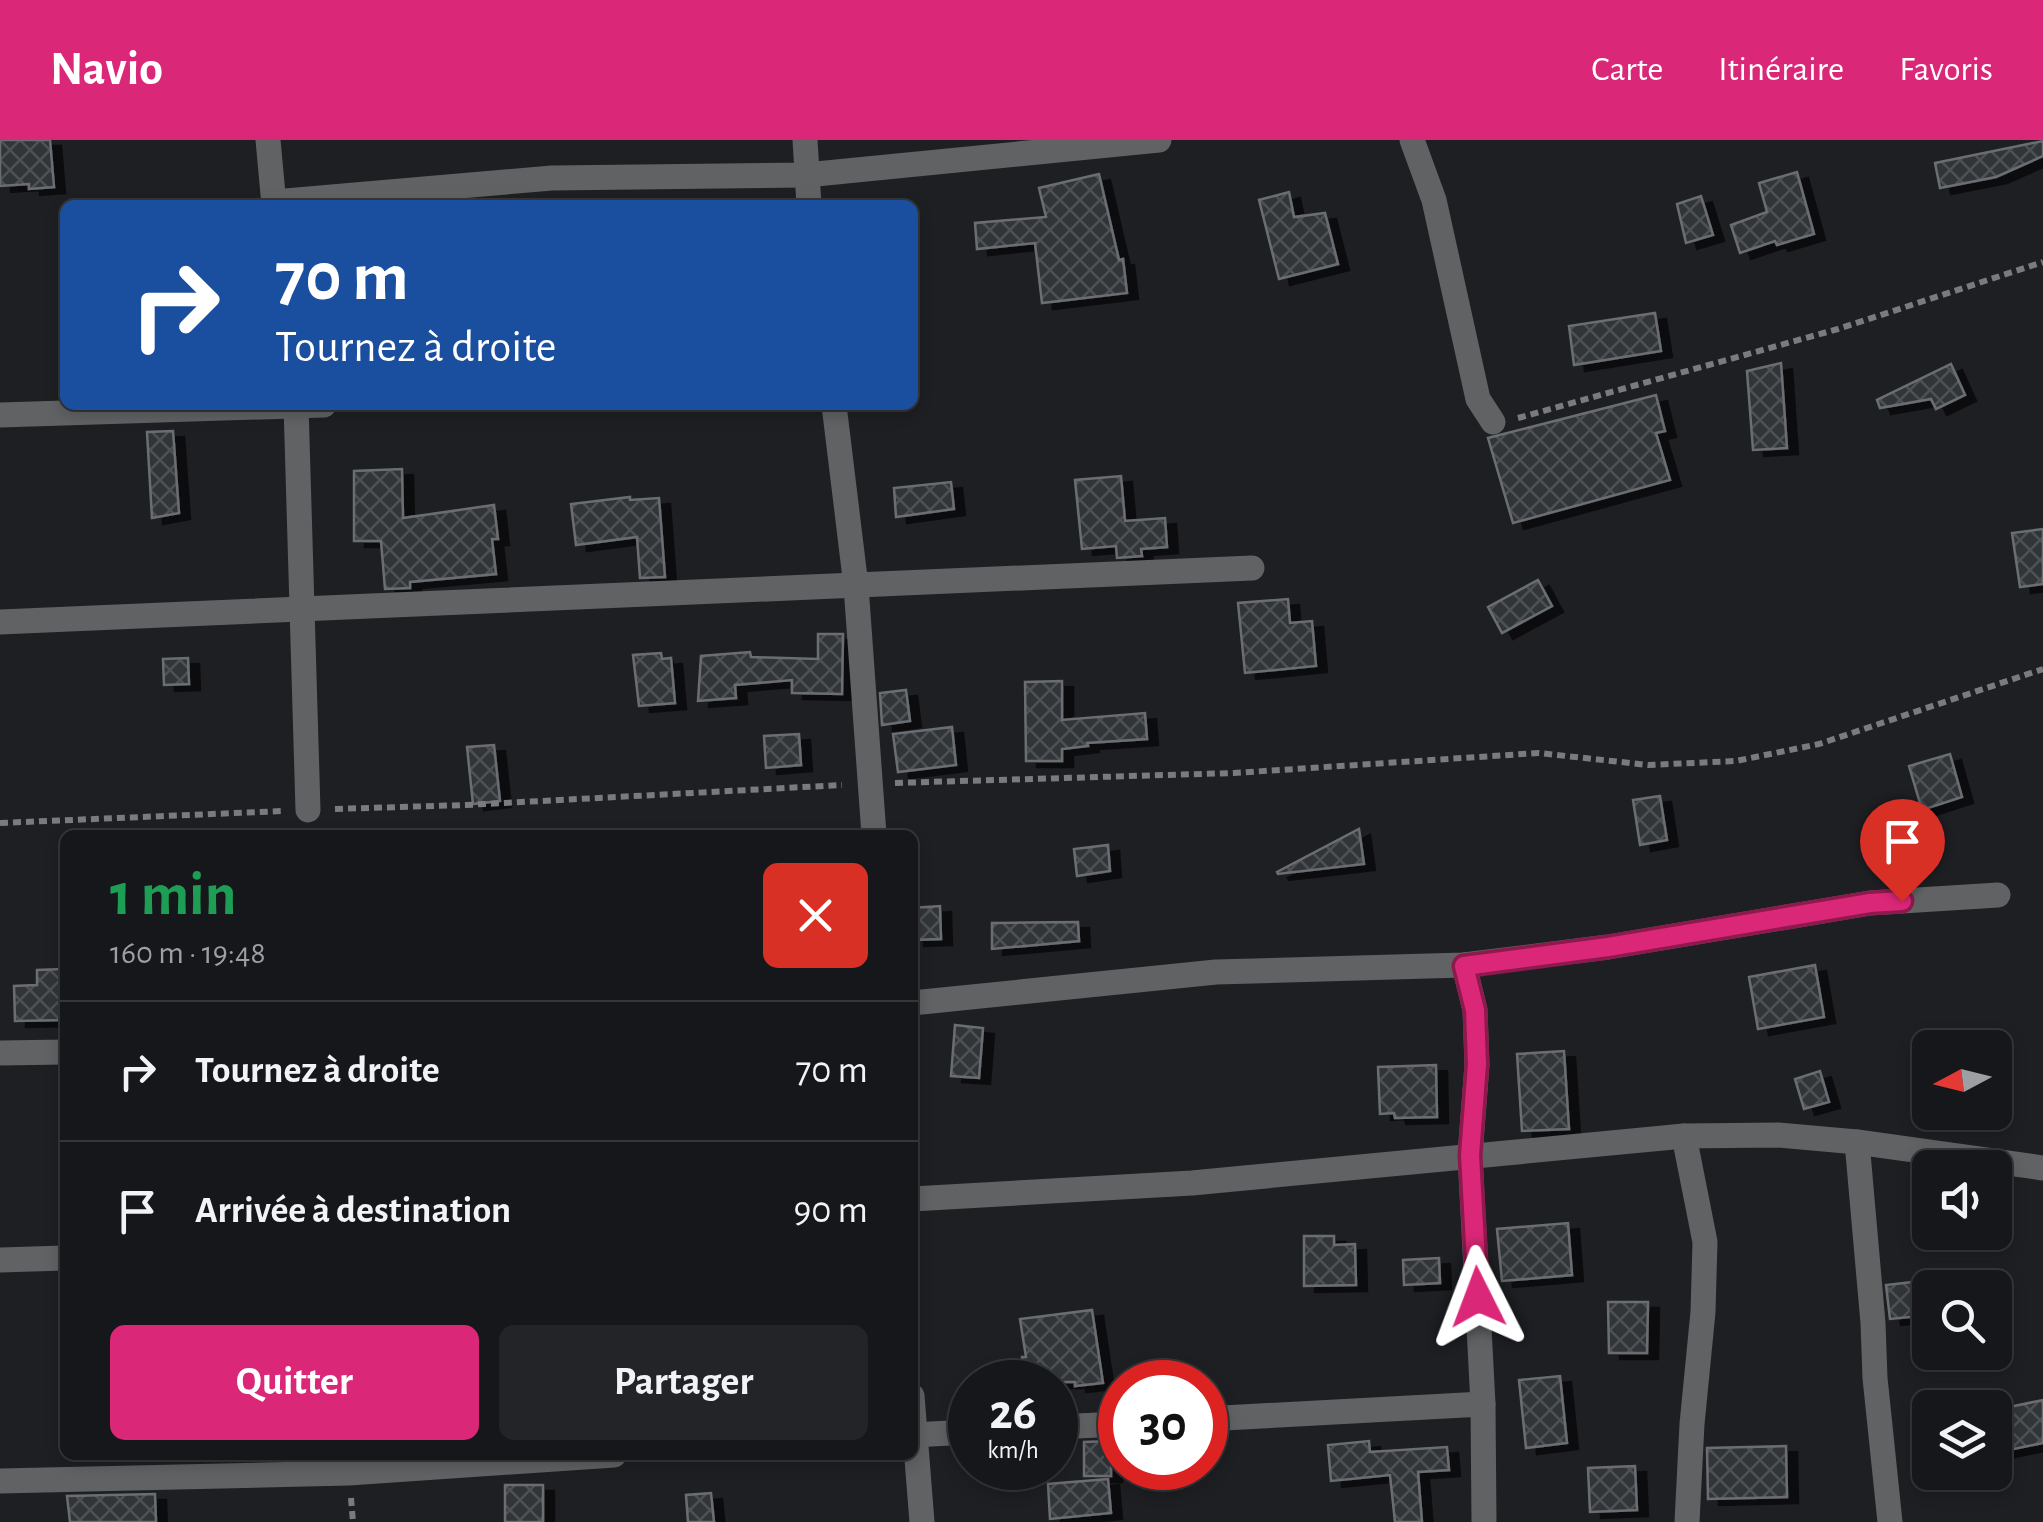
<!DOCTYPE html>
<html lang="fr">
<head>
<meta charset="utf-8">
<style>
  body { margin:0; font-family:"Alegreya Sans",sans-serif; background:#232427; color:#f1f3f6; height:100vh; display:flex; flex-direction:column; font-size:38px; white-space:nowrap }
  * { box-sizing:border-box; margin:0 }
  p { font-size:32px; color:#9e9fa2 }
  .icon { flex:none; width:55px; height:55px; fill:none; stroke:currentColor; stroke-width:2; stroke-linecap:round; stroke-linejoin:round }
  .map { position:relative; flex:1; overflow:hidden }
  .drawer { position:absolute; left:60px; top:690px; width:858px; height:630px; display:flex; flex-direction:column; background:#16171a; border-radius:15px; box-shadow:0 5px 15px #0003,0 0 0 2px #353639 }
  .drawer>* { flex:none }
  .hud { position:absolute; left:60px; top:60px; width:858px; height:210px; border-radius:15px; box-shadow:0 5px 15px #0003,0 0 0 2px #353639; background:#1a4fa0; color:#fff; overflow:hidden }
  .needle { width:65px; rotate:263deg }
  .fabs { position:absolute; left:1912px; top:890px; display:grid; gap:20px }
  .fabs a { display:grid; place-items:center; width:100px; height:100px; border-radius:15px; background:#16171a; box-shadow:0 5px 15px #0003,0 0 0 2px #353639; font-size:50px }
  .speed { position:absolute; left:948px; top:1220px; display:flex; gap:20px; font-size:50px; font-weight:700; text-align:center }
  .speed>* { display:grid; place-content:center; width:130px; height:130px; border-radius:50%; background:#16171a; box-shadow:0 5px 15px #0003,0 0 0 2px #353639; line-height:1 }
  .speed small { font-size:25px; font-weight:400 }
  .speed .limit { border:15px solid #d22; background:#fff; color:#111 }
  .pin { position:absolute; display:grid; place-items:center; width:85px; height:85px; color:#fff; margin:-102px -42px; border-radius:50% 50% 50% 0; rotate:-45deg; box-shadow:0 0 10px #0007 }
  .pin .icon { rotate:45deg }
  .me { position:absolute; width:110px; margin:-55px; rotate:357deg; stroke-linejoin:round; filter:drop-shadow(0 0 8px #0008) }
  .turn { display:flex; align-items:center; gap:35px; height:210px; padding:0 50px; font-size:45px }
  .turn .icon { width:130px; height:130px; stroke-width:2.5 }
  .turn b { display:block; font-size:70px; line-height:85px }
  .round { display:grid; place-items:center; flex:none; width:105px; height:105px; border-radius:15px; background:#232427 }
  .headline { display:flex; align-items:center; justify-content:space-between; height:170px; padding:0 50px }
  h1 { font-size:60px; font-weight:700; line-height:75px; color:#1e9e55 }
  .action { display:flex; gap:20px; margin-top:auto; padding:20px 50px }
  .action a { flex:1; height:115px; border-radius:15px; background:#db2777; color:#fff; font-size:40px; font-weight:700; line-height:115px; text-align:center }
  .action a+a { background:#232427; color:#f1f3f6 }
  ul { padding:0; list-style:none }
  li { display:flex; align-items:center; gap:30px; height:140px; padding:0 50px; border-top:2px solid #353639 }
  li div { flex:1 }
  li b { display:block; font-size:38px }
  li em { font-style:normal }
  header { display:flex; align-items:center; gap:60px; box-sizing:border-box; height:140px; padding:0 50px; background:#db2777; color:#fff }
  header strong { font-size:48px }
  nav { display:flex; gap:55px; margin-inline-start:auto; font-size:35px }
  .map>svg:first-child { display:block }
  .building { fill:url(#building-cross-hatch); stroke:#6b6e72; stroke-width:2.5; filter:url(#shadow) }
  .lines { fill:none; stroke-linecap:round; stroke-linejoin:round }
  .path { stroke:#797b7e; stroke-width:6; stroke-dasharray:8 5; stroke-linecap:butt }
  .street { stroke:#606263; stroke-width:25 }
  .route-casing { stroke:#8e194d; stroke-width:25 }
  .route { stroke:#db2777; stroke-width:18 }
</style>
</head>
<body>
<header>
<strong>Navio</strong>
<nav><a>Carte</a><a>Itinéraire</a><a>Favoris</a></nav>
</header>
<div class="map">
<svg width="2043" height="1382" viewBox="0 0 2043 1382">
  <defs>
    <pattern id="building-cross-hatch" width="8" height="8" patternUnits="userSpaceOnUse" patternTransform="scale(2.5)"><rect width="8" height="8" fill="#313438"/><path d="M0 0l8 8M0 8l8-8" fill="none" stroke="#4e5154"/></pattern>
    <filter id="shadow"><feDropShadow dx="11" dy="6" stdDeviation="0" flood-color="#0009"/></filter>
  </defs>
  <rect width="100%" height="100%" fill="#1d1f23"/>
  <g class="building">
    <path d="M 0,0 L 50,0 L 54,47 L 29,49 L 29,44 L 0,46 Z"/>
    <path d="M 2043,1 L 2043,16 L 1996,37 L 1940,48 L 1935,23 Z"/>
    <path d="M 1797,32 L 1814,94 L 1777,105 L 1775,101 L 1740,113 L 1731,85 L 1767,72 L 1759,43 Z"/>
    <path d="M 1099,34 L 1119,120 L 1123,119 L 1127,153 L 1042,163 L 1035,103 L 977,109 L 975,83 L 1046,77 L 1039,48 Z"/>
    <path d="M 1289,52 L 1294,77 L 1325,73 L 1338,124 L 1279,139 L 1259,60 Z"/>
    <path d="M 1701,56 L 1713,95 L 1686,103 L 1677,64 Z"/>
    <path d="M 1655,173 L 1661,211 L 1574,225 L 1569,186 Z"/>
    <path d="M 1781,223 L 1787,308 L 1753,310 L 1747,231 Z"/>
    <path d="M 1951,224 L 1965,255 L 1936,269 L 1931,259 L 1880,268 L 1877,260 Z"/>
    <path d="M 1656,255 L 1665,291 L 1656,293 L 1670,340 L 1513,383 L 1488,298 Z"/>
    <path d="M 173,291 L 179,373 L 152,378 L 147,292 Z"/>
    <path d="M 402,329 L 403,378 L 494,365 L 498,399 L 492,399 L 496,434 L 410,442 L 410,448 L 385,449 L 381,401 L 354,401 L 354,331 Z"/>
    <path d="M 1121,336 L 1125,381 L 1165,378 L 1167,407 L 1141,409 L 1142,416 L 1117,418 L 1116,406 L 1082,409 L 1075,340 Z"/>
    <path d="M 951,342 L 954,369 L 896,377 L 894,348 Z"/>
    <path d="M 630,357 L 630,360 L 659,358 L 665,437 L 640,438 L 637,397 L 576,405 L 571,364 Z"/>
    <path d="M 2043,389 L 2043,444 L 2020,447 L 2012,393 Z"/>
    <path d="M 1538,440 L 1552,466 L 1502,493 L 1488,467 Z"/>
    <path d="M 1288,459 L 1290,483 L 1312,481 L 1316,526 L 1245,533 L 1238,463 Z"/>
    <path d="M 818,494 L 843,494 L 842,554 L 792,553 L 792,540 L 735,545 L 736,558 L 698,561 L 701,516 L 750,512 L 751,517 L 818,519 Z"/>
    <path d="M 661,513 L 662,519 L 671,518 L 675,563 L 639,566 L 633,515 Z"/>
    <path d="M 188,518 L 189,544 L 164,545 L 163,519 Z"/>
    <path d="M 1062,541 L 1062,580 L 1145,573 L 1147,599 L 1087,603 L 1088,606 L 1062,609 L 1062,621 L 1026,621 L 1025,542 Z"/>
    <path d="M 906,550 L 910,581 L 882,585 L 880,553 Z"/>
    <path d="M 952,587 L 956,625 L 898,632 L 893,594 Z"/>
    <path d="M 799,594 L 801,625 L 766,628 L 764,596 Z"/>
    <path d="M 494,605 L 500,661 L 473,664 L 467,607 Z"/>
    <path d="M 1950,614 L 1962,657 L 1922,670 L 1909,626 Z"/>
    <path d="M 1660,656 L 1667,700 L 1640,705 L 1633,660 Z"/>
    <path d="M 1359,689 L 1364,724 L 1278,734 L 1277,732 Z"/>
    <path d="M 1108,705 L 1110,731 L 1077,736 L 1074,709 Z"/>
    <path d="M 940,766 L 941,799 L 913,800 L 912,768 Z"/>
    <path d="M 1078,782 L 1079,801 L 992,809 L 992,783 Z"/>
    <path d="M 1815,825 L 1824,877 L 1758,889 L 1749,837 Z"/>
    <path d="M 63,829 L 65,880 L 15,881 L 14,846 L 37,845 L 37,830 Z"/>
    <path d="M 955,885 L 983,888 L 979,938 L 951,936 Z"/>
    <path d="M 1564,911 L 1569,989 L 1522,991 L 1517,914 Z"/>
    <path d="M 1436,925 L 1437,977 L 1395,978 L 1394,973 L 1380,974 L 1378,927 Z"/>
    <path d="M 1820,931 L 1829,962 L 1804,969 L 1795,939 Z"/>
    <path d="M 1568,1083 L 1572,1135 L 1502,1141 L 1497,1089 Z"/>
    <path d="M 1304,1096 L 1334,1096 L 1334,1105 L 1355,1104 L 1356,1145 L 1304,1146 Z"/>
    <path d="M 1439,1118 L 1440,1143 L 1404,1145 L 1403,1120 Z"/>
    <path d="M 1930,1140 L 1930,1175 L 1890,1179 L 1886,1145 Z"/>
    <path d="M 1608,1162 L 1648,1162 L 1647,1213 L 1609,1213 Z"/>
    <path d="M 1092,1170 L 1103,1243 L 1075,1246 L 1075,1242 L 1025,1242 L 1022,1217 L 1026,1217 L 1020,1179 Z"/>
    <path d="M 1560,1236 L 1567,1303 L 1526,1308 L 1519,1240 Z"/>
    <path d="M 2043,1260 L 2043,1303 L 1999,1312 L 1995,1270 Z"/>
    <path d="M 1111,1301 L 1111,1336 L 1084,1336 L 1084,1302 Z"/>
    <path d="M 1369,1301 L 1370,1312 L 1447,1307 L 1449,1330 L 1418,1332 L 1422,1382 L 1395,1382 L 1390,1335 L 1331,1341 L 1328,1305 Z"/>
    <path d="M 1786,1306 L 1787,1357 L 1708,1359 L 1707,1308 Z"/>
    <path d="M 1635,1326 L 1637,1370 L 1590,1372 L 1588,1328 Z"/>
    <path d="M 1108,1339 L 1111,1373 L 1050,1379 L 1048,1344 Z"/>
    <rect x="505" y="1345" width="38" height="37"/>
    <path d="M 711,1353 L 714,1382 L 688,1382 L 686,1355 Z"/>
    <path d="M 155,1354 L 156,1382 L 70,1382 L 67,1356 Z"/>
  </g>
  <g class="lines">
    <g class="path">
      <path d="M 1518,278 L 1838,189 L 2043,122"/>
      <path d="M 895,643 L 1234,633 L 1539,613 L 1648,625 L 1736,621 L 1819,604 L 2043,529"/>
      <path d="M 335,669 L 466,665 L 842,645"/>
      <path d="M 0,683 L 283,671"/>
      <path d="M 351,1358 L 353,1382"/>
    </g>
    <g class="street">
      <path d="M 268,0 L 274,65"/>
      <path d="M 805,0 L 809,65"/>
      <path d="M 1412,0 L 1434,60 L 1478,259 L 1493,282"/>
      <path d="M 274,62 L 552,38 L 806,35 L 1159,0"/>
      <path d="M 296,265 L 308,670"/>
      <path d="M 834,265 L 856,446 L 874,695"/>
      <path d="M 0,275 L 324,265"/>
      <path d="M 0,482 L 1252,428"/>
      <path d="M 1464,825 L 1475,870 L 1477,925 L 1470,1015 L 1483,1264 L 1484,1382"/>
      <path d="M 912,863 L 1216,832 L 1464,825 L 1608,807 L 1870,763 L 1998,755"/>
      <path d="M 0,913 L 65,912"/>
      <path d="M 1684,996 L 1705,1102 L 1703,1172 L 1692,1284 L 1687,1382"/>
      <path d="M 1857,1002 L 1873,1183 L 1875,1238 L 1890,1382"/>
      <path d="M 912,1059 L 1192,1043 L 1684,996 L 1778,995 L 1857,1002 L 2043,1028"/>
      <path d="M 0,1120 L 65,1118"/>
      <path d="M 912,1256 L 922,1382"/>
      <path d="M 1205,1279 L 1483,1264"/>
      <path d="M 1055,1287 L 1120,1284"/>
      <path d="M 912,1295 L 970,1292"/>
      <path d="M 0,1341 L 349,1333 L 614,1315"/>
    </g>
  </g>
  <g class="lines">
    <defs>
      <path id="route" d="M 1478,1157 L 1470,1015 L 1477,924 L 1475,870 L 1464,826 L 1608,807 L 1870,763 L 1902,761"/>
    </defs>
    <use href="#route" class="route-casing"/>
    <use href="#route" class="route"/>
  </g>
</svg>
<div class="fabs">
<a><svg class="needle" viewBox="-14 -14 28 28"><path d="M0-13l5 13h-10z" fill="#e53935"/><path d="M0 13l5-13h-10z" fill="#9e9fa2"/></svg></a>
<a><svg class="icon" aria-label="sound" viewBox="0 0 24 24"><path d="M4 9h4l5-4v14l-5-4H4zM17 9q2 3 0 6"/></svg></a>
<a><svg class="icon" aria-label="search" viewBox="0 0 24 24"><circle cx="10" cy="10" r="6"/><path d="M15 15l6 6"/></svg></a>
<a><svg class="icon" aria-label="layers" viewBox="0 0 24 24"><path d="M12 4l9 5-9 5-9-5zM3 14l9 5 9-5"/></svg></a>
</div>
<div class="speed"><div>26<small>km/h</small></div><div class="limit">30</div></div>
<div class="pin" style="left:1902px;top:761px;background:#d93025"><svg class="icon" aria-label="arrive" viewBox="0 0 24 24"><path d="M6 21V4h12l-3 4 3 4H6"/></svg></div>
<svg class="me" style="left:1478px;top:1157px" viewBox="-20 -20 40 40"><path d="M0-17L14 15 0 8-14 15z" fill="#db2777" stroke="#fff" stroke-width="4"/></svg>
<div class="hud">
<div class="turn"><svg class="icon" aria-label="right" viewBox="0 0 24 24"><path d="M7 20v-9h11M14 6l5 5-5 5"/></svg><div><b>70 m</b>Tournez à droite</div></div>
</div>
<section class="drawer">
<div class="headline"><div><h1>1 min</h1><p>160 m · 19:48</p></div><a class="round" style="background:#d93025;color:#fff"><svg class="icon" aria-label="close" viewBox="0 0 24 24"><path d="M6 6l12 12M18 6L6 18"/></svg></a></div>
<ul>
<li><svg class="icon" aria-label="right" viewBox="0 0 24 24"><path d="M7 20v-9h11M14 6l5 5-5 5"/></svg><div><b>Tournez à droite</b></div><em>70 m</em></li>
<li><svg class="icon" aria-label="arrive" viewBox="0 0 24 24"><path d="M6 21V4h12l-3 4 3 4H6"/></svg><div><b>Arrivée à destination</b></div><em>90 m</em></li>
</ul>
<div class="action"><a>Quitter</a><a>Partager</a></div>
</section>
</div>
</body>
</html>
